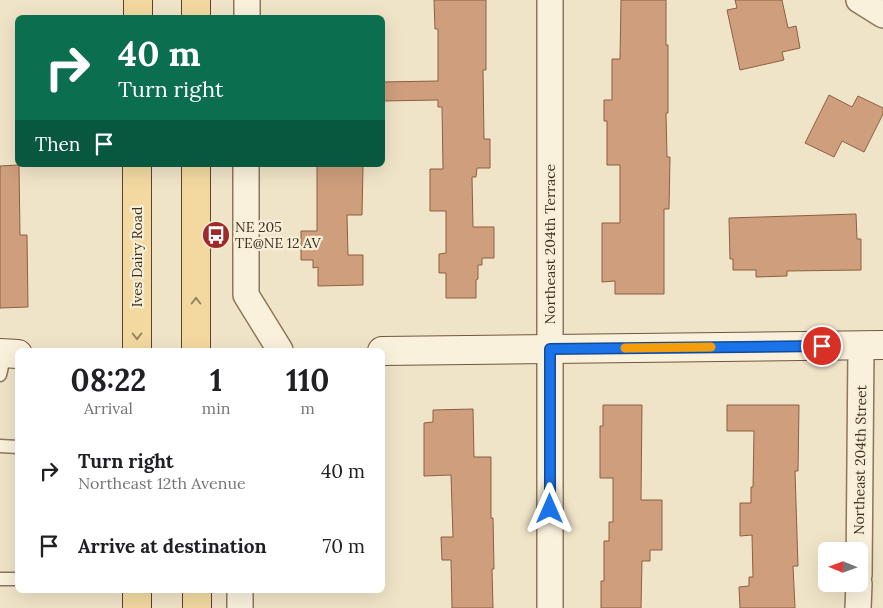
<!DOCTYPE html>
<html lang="en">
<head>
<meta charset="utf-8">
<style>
  body { margin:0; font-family:Lora,serif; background:#f6f6f6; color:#202124; height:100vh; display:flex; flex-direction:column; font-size:19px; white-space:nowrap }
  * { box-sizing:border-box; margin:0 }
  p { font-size:16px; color:#757577 }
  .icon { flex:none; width:28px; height:28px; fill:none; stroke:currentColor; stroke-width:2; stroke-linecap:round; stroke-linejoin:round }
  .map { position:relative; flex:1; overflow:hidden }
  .sheet { position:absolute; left:15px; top:348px; width:370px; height:245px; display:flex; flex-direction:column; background:#fff; border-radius:8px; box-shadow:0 5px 20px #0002 }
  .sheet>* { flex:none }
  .top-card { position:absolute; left:15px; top:15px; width:370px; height:152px; border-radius:8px; box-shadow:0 5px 20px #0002; background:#0b6e4f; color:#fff; overflow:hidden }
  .needle { width:32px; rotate:271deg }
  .controls { position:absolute; left:818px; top:542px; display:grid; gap:10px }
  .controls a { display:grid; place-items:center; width:50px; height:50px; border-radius:8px; background:#fff; box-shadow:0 5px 20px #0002; font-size:25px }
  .pin { position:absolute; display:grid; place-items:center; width:42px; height:42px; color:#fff; margin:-21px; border:2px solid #fff; border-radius:50%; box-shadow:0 1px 5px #0007 }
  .me { position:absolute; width:55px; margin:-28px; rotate:0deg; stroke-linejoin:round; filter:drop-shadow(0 0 4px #0008) }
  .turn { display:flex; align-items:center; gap:18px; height:105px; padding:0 20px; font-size:22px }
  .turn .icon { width:65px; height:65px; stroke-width:2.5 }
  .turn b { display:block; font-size:35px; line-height:42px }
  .then { display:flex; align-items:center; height:48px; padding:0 20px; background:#0003; gap:10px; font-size:19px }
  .eta { display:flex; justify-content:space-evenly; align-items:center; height:85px; text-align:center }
  .eta b { font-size:30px; font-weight:700; line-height:35px }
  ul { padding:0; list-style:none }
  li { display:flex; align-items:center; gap:15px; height:75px; padding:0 20px }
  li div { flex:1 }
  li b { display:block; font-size:19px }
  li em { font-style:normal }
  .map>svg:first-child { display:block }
  .building { fill:#cf9f7d; stroke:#8d5f41 }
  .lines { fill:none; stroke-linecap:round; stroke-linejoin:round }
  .lane-casing { stroke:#8d765c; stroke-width:15 }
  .street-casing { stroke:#8d765c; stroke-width:28 }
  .secondary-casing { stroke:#6f573f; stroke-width:30 }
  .primary-casing { stroke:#5b4430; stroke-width:30 }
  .lane { stroke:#faf1dc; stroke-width:12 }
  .street { stroke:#faf1dc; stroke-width:25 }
  .secondary { stroke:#faf1dc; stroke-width:28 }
  .primary { stroke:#f3d9a0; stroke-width:28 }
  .oneway { stroke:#988460 }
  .route-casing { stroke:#114b97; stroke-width:12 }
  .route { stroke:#1a73e8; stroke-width:9 }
  .slow { stroke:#f59e0b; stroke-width:9 }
  .labels { text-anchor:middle; stroke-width:4.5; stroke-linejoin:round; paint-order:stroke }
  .poi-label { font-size:14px; fill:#3d2e20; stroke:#f7eed8; text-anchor:start }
  .street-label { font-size:14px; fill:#3d2e20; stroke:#f7eed8 }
</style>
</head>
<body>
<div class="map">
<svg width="883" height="608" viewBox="0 0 883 608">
  <rect width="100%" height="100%" fill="#f0e4c8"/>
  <g class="building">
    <path d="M 434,0 L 486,0 L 486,70 L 483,70 L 484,139 L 490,139 L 490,168 L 477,168 L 476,177 L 472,177 L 473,227 L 494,227 L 494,258 L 482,258 L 482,265 L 478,265 L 478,279 L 476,280 L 476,298 L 446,298 L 446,273 L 439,273 L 439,254 L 446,253 L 446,211 L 430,211 L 430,169 L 443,169 L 442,107 L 438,107 L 438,100 L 382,101 L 382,82 L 438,81 L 438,29 L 435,29 Z"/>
    <path d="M 621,0 L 666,0 L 666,45 L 668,45 L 668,113 L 666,113 L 667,157 L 670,157 L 669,209 L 664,209 L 664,294 L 615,294 L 615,281 L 602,282 L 602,223 L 620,223 L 620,165 L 607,165 L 607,121 L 604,121 L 604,100 L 612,100 L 612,59 L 620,59 Z"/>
    <path d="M 735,0 L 782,0 L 788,28 L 796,26 L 800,48 L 782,52 L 784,60 L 740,70 L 727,10 L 737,8 Z"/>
    <path d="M 829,95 L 852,107 L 858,96 L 883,108 L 883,114 L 864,152 L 842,141 L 834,157 L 805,143 Z"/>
    <path d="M 19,165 L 20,235 L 27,235 L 28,307 L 0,308 L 0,166 Z"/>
    <path d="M 317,165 L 363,166 L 362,215 L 347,215 L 348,255 L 363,255 L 363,285 L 318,286 L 318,267 L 313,268 L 313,260 L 301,260 L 301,231 L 317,231 Z"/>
    <path d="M 856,214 L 857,239 L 861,239 L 861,270 L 787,271 L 787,276 L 756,277 L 756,270 L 733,270 L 733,259 L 730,259 L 729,218 Z"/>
    <path d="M 603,405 L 642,405 L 641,500 L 662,500 L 662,550 L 650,550 L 650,561 L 642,561 L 641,608 L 601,608 L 601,581 L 604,581 L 604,541 L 609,541 L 609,522 L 613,522 L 613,478 L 600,478 L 600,426 L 603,426 Z"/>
    <path d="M 727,405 L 799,405 L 798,471 L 795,471 L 798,566 L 793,566 L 795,608 L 740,608 L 739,587 L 749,586 L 749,577 L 753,577 L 752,535 L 740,536 L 740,503 L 751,503 L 751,487 L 753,487 L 754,431 L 727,431 Z"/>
    <path d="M 473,409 L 474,457 L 491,457 L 491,518 L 493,518 L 494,569 L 492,569 L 493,608 L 452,608 L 451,560 L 442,560 L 441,537 L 453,537 L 451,475 L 424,476 L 424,423 L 433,422 L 433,410 Z"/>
  </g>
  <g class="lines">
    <defs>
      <g id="lane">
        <path d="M 0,375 L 5,353"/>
        <path d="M 0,446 L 18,447"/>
        <path d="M 0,579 L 18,579"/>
      </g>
      <g id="street">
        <path d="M 550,0 L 550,608"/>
        <path d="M 859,0 L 883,15"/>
        <path d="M 247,18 L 247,0"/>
        <path d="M 246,165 L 246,295 L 280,350"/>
        <path d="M 859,575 L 861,346"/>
        <path d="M 240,590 L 240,608"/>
        <path d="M 858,608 L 859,584"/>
      </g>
      <g id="secondary">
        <path d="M 382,351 L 883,345"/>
        <path d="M 0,353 L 18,354"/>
      </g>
      <g id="primary">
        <path d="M 196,0 L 196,18"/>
        <path d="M 138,18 L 138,0"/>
        <path d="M 196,165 L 196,350"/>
        <path d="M 137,350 L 137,165"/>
        <path d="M 137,590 L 137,608"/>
        <path d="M 197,590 L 197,608"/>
      </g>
    </defs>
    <use href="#lane" class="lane-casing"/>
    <use href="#street" class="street-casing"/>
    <use href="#secondary" class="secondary-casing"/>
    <use href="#primary" class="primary-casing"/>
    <use href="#lane" class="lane"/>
    <use href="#street" class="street"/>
    <use href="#secondary" class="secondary"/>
    <use href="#primary" class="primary"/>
  </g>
  <defs><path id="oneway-chevron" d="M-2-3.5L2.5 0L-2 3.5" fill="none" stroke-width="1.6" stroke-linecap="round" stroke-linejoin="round" transform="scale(1.25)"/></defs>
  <g class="oneway">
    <use href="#oneway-chevron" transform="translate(196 301) rotate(-90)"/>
    <use href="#oneway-chevron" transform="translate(137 336) rotate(90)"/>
  </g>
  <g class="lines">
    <defs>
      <path id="route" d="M 550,509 L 550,349 L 822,346"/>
    </defs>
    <use href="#route" class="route-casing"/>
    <use href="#route" class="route"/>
    <path class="slow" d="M 625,348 L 711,347"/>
  </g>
  <defs>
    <symbol id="bus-disc" viewBox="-11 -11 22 22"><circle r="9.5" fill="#9e2a2b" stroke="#f7eed8"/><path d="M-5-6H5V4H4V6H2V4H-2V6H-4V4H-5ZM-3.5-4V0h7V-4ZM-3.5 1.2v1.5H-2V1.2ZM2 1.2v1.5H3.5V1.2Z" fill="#fff"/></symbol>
  </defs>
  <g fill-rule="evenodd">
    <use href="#bus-disc" x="200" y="219" width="32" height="32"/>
  </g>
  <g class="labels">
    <g class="poi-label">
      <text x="235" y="232">NE 205<tspan x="235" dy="16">TE@NE 12 AV</tspan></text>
    </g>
    <g class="street-label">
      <text transform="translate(550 244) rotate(-90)" y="5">Northeast 204th Terrace</text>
      <text transform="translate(137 257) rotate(-90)" y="5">Ives Dairy Road</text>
      <text transform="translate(860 460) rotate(-89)" y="5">Northeast 204th Street</text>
    </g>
  </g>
</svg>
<div class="controls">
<a><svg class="needle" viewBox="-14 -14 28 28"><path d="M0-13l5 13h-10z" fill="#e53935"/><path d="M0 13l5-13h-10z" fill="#757577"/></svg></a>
</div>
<div class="pin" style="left:822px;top:346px;background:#d93025"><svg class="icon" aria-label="arrive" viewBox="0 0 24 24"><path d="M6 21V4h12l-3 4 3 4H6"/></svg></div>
<svg class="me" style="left:550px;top:509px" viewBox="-20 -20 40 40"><path d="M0-17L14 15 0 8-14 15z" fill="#1a73e8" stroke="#fff" stroke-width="4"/></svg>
<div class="top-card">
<div class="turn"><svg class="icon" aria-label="right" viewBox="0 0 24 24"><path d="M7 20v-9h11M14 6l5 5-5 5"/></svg><div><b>40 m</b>Turn right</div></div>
<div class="then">Then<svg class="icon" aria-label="arrive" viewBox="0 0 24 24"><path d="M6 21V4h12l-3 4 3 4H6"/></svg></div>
</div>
<section class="sheet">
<div class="eta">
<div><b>08:22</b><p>Arrival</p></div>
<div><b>1</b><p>min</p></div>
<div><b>110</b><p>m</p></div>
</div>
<ul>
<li><svg class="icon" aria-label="right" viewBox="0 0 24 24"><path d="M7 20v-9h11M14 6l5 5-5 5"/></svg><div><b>Turn right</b><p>Northeast 12th Avenue</p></div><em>40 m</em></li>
<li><svg class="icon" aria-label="arrive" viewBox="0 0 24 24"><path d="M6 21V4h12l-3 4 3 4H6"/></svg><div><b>Arrive at destination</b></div><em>70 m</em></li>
</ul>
</section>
</div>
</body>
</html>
